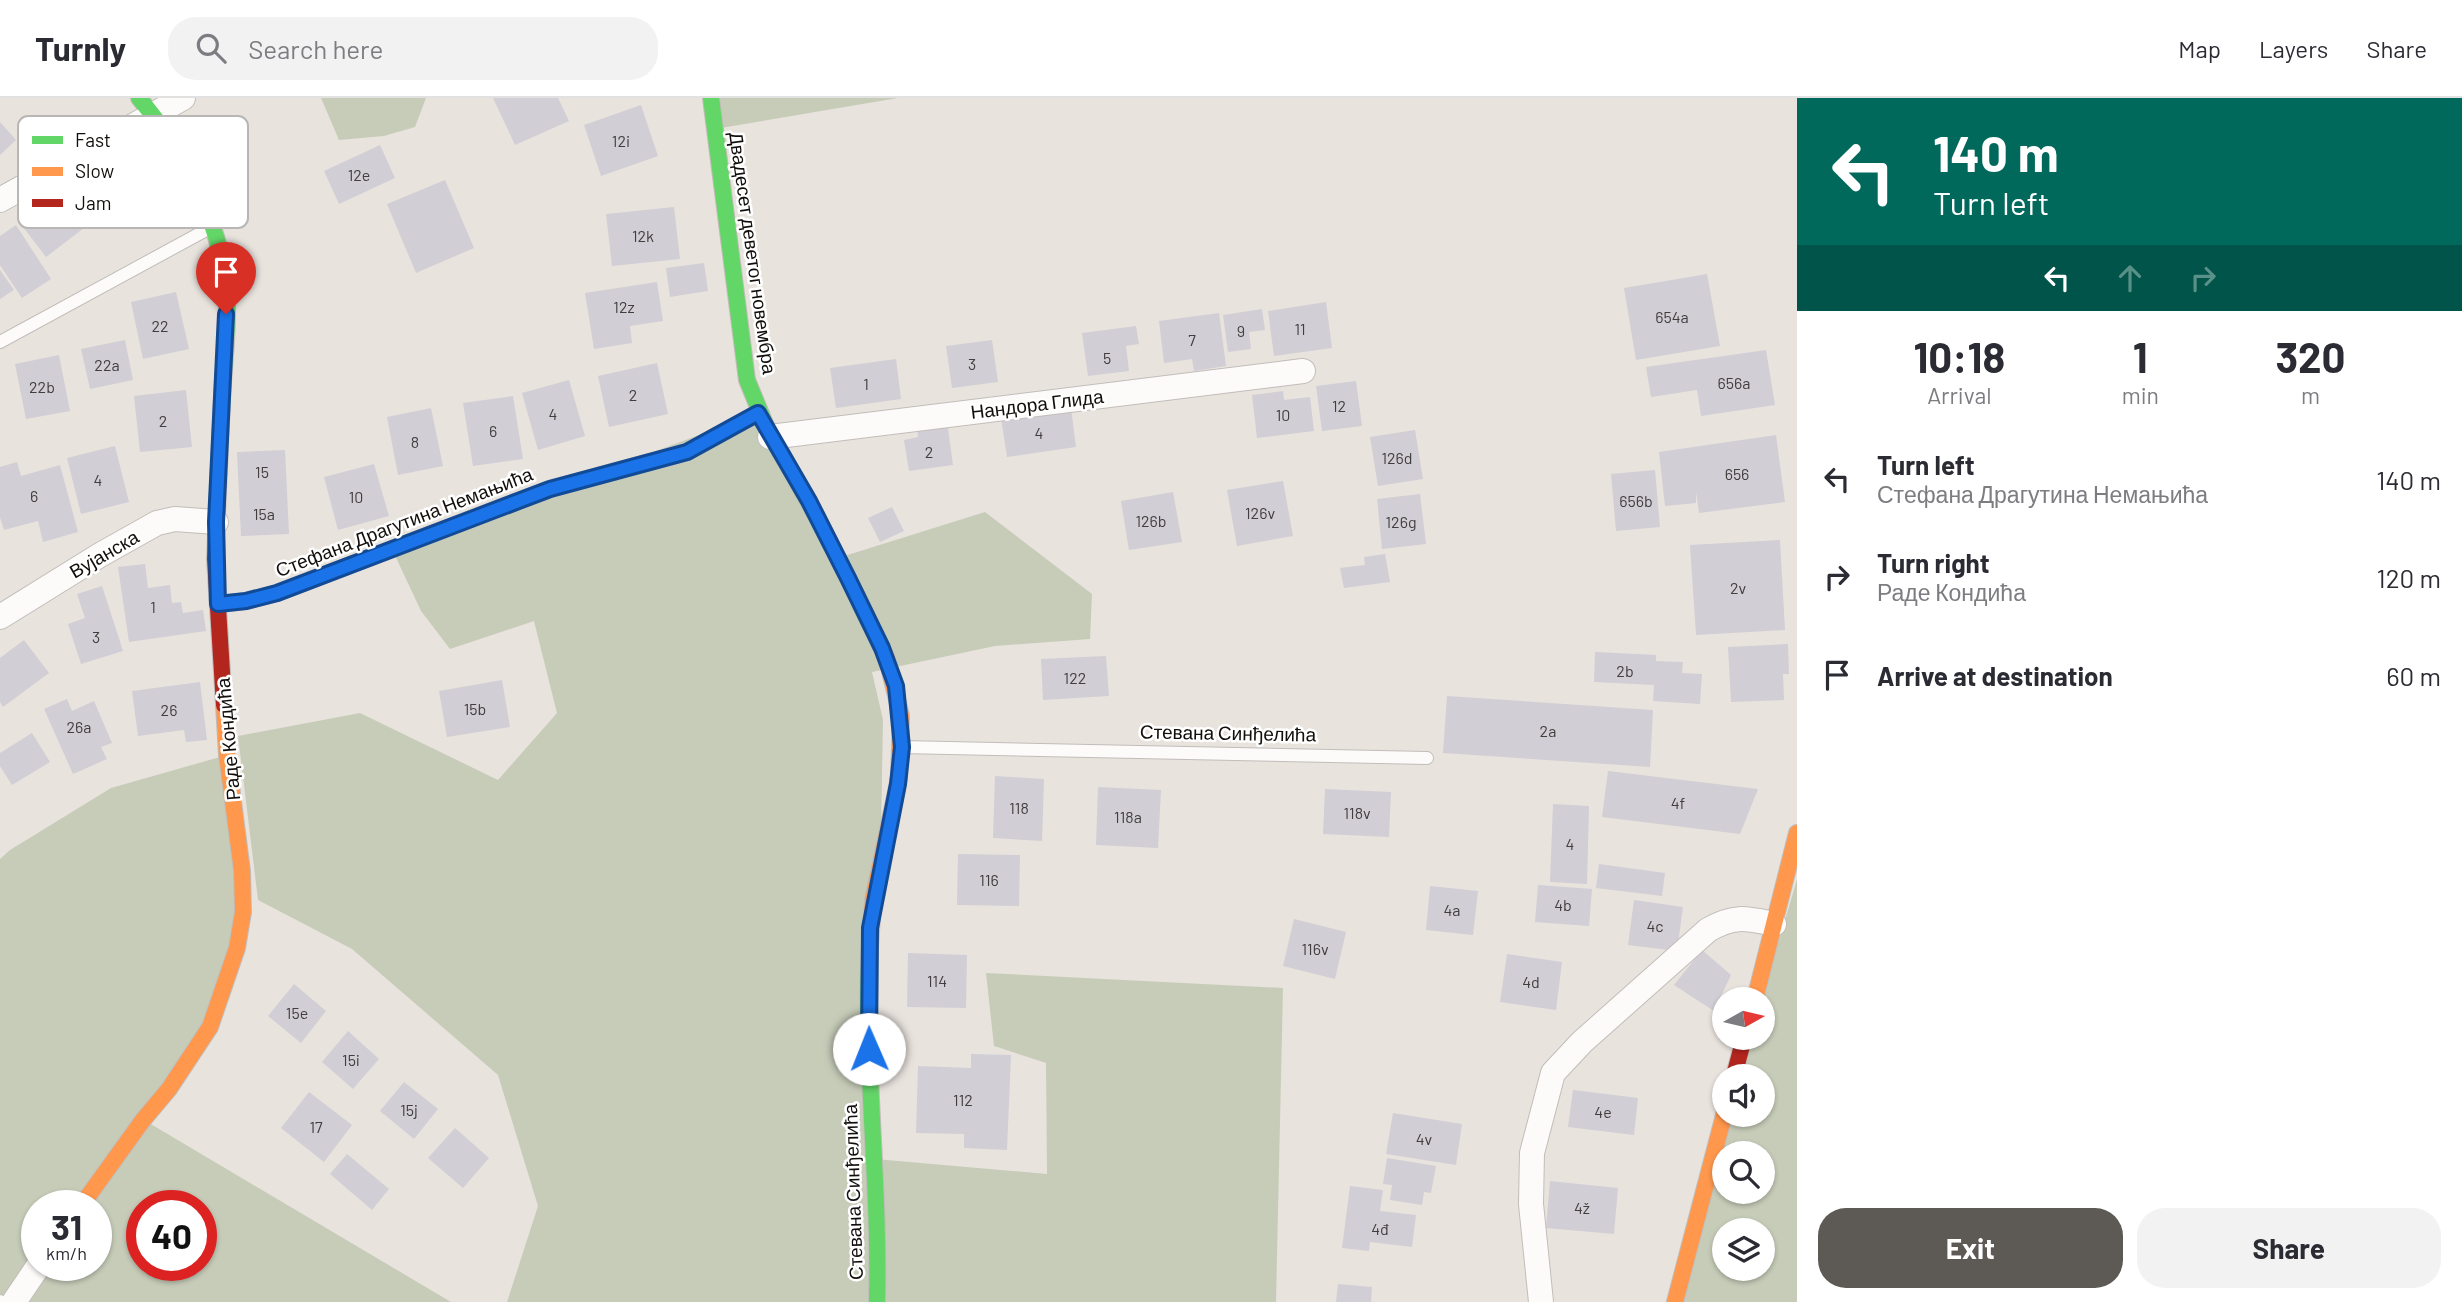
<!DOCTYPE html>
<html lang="en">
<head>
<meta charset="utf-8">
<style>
  body { margin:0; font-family:Barlow,sans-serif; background:#f2f2f3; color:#2b2b33; height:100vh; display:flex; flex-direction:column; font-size:26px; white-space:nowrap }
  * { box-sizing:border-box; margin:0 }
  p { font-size:23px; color:#7c7c81 }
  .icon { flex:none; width:38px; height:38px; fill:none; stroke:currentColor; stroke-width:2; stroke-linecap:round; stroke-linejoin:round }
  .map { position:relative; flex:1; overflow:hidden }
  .drawer { display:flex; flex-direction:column; background:#fff; width:665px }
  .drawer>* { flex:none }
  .banner { background:#00695c; color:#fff; overflow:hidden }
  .needle { width:46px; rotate:82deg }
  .buttons { position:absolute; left:1712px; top:889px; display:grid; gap:14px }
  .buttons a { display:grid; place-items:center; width:63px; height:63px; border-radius:50%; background:#fff; box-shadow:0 2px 5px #0004; font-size:35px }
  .speed { position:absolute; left:21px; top:1092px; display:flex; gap:14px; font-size:35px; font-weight:700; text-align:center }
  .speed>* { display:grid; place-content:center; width:91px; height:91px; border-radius:50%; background:#fff; box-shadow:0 2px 5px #0004; line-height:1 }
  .speed small { font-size:18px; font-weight:400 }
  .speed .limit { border:10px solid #d22; background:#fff; color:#111 }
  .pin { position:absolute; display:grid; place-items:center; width:60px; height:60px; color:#fff; margin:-72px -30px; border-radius:50% 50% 50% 0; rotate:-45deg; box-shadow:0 0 7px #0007 }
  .pin .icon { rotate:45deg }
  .me { position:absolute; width:77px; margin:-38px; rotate:359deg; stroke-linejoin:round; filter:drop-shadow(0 0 5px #0008) }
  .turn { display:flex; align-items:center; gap:24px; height:147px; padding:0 21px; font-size:32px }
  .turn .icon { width:91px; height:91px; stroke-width:2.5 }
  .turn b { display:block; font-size:49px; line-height:60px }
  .lanes { display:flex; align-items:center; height:66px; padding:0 21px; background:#0003; justify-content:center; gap:35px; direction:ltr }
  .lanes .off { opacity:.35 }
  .eta { display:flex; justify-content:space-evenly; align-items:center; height:119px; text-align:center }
  .eta b { font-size:42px; font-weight:700; line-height:49px }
  .action { display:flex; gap:14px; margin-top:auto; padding:14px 21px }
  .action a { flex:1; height:80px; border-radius:28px; background:#5d5955; color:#fff; font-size:28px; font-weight:700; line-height:80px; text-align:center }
  .action a+a { background:#f2f2f3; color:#2b2b33 }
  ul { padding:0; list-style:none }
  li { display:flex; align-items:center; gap:21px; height:98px; padding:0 21px }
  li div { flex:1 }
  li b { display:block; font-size:26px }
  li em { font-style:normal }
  header { display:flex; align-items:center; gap:42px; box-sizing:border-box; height:98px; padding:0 35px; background:#fff; border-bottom:2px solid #e1e1e2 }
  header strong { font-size:33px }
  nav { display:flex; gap:38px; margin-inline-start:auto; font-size:24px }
  .search { width:490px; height:63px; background:#f2f2f3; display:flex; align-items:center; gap:18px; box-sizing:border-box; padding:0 24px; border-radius:28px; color:#7c7c81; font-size:26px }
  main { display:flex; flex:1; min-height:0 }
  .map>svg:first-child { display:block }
  .green { fill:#c7ccb9; fill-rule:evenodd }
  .building { fill:#d1ced5 }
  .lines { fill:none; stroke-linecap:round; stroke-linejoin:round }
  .lane-casing { stroke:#c2bdb9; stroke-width:14 }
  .street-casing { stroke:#c2bdb9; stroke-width:26 }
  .fast-casing { stroke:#c2bdb9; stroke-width:18 }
  .slow-casing { stroke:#c2bdb9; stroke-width:18 }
  .jam-casing { stroke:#c2bdb9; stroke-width:18 }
  .lane { stroke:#fcfbfa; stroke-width:12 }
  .street { stroke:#fcfbfa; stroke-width:24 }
  .fast { stroke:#63d668; stroke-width:16 }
  .slow { stroke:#ff974d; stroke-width:16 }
  .jam { stroke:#b3261e; stroke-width:16 }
  .route-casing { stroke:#114b97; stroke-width:18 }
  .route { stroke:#1a73e8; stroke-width:12 }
  .labels { text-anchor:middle; stroke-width:5; stroke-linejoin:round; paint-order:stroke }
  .number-label { font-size:16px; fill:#423e3e }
  .street-label { font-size:19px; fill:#120e0b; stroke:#fff }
  .key { fill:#fff; stroke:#b8b7b6; stroke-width:2 }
  .key-label { font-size:19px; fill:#120e0b }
</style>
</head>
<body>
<header>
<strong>Turnly</strong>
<div class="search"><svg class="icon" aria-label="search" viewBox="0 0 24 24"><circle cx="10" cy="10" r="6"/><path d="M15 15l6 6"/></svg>Search here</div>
<nav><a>Map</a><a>Layers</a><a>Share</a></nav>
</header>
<main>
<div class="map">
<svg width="1797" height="1204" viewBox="0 0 1797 1204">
  <rect width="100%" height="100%" fill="#e9e3de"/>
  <g class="green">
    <path d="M 321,0 L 426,0 L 415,29 L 384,38 L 339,42 Z"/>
    <path d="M 711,0 L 898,0 L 715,31 Z"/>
    <path d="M 758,315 L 838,460 L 985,414 L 1092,496 L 1090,541 L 995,548 L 872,574 L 883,622 L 875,1061 L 1047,1076 L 1046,965 L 994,948 L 986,875 L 1283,890 L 1276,1204 L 507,1204 L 538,1108 L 498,977 L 352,851 L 258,802 L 238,638 L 360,615 L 498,682 L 557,615 L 534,523 L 450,551 L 421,513 L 392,451 Z"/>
    <path d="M 227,657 L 243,814 L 223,897 L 144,1022 L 451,1204 L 0,1204 L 0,761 L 10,752 L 111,690 ZM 37,1108 L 96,1108 L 96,1167 L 37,1167 ZM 142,1108 L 201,1108 L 201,1167 L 142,1167 Z"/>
    <path d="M 1797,781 L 1797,1204 L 1675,1204 L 1724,1017 L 1762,1017 L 1762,978 L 1734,978 L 1744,940 L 1762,940 L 1762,901 ZM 1724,1055 L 1762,1055 L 1762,1094 L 1724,1094 ZM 1724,1132 L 1762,1132 L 1762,1171 L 1724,1171 Z"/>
  </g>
  <g class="building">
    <path d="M 493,0 L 558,0 L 569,23 L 515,47 Z"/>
    <path d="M 641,7 L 658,58 L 601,78 L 584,27 Z"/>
    <path d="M 0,24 L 16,42 L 0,57 Z"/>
    <path d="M 380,47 L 395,80 L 339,106 L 324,73 Z"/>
    <path d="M 445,82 L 474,150 L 416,175 L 387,106 Z"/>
    <path d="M 57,96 L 84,130 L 46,159 L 20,125 Z"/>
    <path d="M 674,109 L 680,161 L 612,168 L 606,116 Z"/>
    <path d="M 16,127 L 51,181 L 22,200 L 0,167 L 0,138 Z"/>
    <path d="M 704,165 L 708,193 L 670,199 L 666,170 Z"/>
    <path d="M 0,172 L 14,192 L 0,201 Z"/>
    <path d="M 1707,176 L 1720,248 L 1636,262 L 1624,190 Z"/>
    <path d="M 657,184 L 663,223 L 630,228 L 632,245 L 594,251 L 585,195 Z"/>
    <path d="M 176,194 L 189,251 L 143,261 L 131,204 Z"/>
    <path d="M 1326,204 L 1332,250 L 1274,258 L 1268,213 Z"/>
    <path d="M 1262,211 L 1265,232 L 1249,234 L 1251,251 L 1228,254 L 1223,217 Z"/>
    <path d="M 1219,215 L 1226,268 L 1194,273 L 1192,261 L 1164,265 L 1159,223 Z"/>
    <path d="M 1136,228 L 1139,246 L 1126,248 L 1129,273 L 1088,278 L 1082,235 Z"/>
    <path d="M 125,242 L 133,282 L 90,291 L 81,251 Z"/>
    <path d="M 992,242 L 998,284 L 952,290 L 946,248 Z"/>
    <path d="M 1766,252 L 1775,307 L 1701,318 L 1697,292 L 1651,299 L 1646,269 Z"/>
    <path d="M 59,257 L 70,313 L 26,321 L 15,266 Z"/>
    <path d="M 896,261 L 901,301 L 836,310 L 830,270 Z"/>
    <path d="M 657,265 L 668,316 L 609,329 L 598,278 Z"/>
    <path d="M 569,282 L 585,338 L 538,352 L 522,295 Z"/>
    <path d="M 1356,283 L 1362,328 L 1322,333 L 1316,288 Z"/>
    <path d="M 186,292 L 192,349 L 140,354 L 134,298 Z"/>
    <path d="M 1283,293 L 1284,302 L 1310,299 L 1314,333 L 1257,340 L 1252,297 Z"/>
    <path d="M 513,298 L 523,361 L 473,368 L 463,305 Z"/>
    <path d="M 431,310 L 443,368 L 398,377 L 387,319 Z"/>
    <path d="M 1071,310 L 1076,349 L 1007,359 L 1001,320 Z"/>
    <path d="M 947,323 L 953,367 L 909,373 L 904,342 L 918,339 L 917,327 Z"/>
    <path d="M 1415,332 L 1423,381 L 1378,388 L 1370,339 Z"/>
    <path d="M 1776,337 L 1785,404 L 1699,415 L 1696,394 L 1696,405 L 1665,408 L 1659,354 Z"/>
    <path d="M 115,348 L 129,404 L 81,416 L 67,360 Z"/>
    <path d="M 285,352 L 289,436 L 241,438 L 237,354 Z"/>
    <path d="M 17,364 L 21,378 L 60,367 L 78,434 L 43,444 L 38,423 L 4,432 L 0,419 L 0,369 Z"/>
    <path d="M 374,366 L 389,418 L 338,432 L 324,379 Z"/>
    <path d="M 1655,372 L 1660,429 L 1616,433 L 1611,376 Z"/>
    <path d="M 1283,383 L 1293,438 L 1237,448 L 1227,392 Z"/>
    <path d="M 1173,394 L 1182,444 L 1129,452 L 1121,403 Z"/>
    <path d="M 1420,396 L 1426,446 L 1382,451 L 1377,401 Z"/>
    <path d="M 892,409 L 904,433 L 880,444 L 868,420 Z"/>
    <path d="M 1780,442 L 1785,532 L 1696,537 L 1690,447 Z"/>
    <path d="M 1385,456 L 1390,484 L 1344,490 L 1340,470 L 1365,467 L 1364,459 Z"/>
    <path d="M 145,466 L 148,490 L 170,487 L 172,505 L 181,504 L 183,515 L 203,512 L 206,533 L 129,544 L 118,469 Z"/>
    <path d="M 102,488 L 123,553 L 81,566 L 68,526 L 85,520 L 77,496 Z"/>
    <path d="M 24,542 L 49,575 L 3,609 L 0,604 L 0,560 Z"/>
    <path d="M 1788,546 L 1789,576 L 1783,576 L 1784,602 L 1731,604 L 1728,549 Z"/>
    <path d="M 1595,554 L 1656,557 L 1656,563 L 1683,564 L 1682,575 L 1702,576 L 1700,606 L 1653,603 L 1654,587 L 1594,584 Z"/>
    <path d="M 1106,558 L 1109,598 L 1043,602 L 1041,561 Z"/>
    <path d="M 502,582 L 510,629 L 447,639 L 439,593 Z"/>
    <path d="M 200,584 L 207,642 L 186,644 L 184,632 L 138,638 L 132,593 Z"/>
    <path d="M 1447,598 L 1653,612 L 1650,669 L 1443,655 Z"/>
    <path d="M 67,601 L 72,613 L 94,603 L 112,645 L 101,649 L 107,661 L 73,676 L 44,611 Z"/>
    <path d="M 32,635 L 50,664 L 12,687 L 0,668 L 0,655 Z"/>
    <path d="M 1608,673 L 1758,691 L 1740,736 L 1602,719 Z"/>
    <path d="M 995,678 L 1044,681 L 1042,743 L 993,740 Z"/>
    <path d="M 1098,689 L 1161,692 L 1158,750 L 1096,747 Z"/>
    <path d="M 1325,691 L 1391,694 L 1389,739 L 1323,736 Z"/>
    <path d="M 1553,706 L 1589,708 L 1587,786 L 1550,784 Z"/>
    <path d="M 958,756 L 1020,757 L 1019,808 L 957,807 Z"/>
    <path d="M 1599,766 L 1665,775 L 1662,798 L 1596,790 Z"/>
    <path d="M 1538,787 L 1592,791 L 1589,828 L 1535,824 Z"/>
    <path d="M 1430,788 L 1478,793 L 1473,837 L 1426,832 Z"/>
    <path d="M 1634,802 L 1683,809 L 1677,853 L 1628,847 Z"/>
    <path d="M 1294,821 L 1346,834 L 1335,881 L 1283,868 Z"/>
    <path d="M 1702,852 L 1731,877 L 1714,913 L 1674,887 Z"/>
    <path d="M 908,855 L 967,857 L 966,910 L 907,909 Z"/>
    <path d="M 1507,856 L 1562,864 L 1556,912 L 1500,904 Z"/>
    <path d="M 294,886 L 326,913 L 301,945 L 268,918 Z"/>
    <path d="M 348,933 L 379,961 L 353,991 L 322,964 Z"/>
    <path d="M 971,956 L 1011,957 L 1007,1052 L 964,1050 L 964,1036 L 916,1035 L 918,968 L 971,970 Z"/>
    <path d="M 404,984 L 438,1011 L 414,1041 L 380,1013 Z"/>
    <path d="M 1573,992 L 1638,1000 L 1634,1037 L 1568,1029 Z"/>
    <path d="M 309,994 L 352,1027 L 324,1064 L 281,1030 Z"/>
    <path d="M 1393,1015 L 1462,1026 L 1456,1067 L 1386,1056 Z"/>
    <path d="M 455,1030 L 489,1060 L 463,1090 L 428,1060 Z"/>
    <path d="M 347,1056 L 389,1091 L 372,1112 L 330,1076 Z"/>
    <path d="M 1387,1060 L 1436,1068 L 1431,1095 L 1424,1094 L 1422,1107 L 1390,1102 L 1392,1087 L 1383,1086 Z"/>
    <path d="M 1550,1083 L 1618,1090 L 1614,1136 L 1546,1130 Z"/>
    <path d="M 1350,1088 L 1383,1092 L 1380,1113 L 1416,1117 L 1412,1149 L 1370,1144 L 1369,1153 L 1342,1150 Z"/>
    <path d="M 1338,1186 L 1372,1189 L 1371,1204 L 1336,1204 Z"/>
  </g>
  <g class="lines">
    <defs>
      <g id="lane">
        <path d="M 0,244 L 208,131"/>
        <path d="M 902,649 L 1427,660"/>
        <path d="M 0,1203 L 1,1204"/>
      </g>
      <g id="street">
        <path d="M 0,102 L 183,0"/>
        <path d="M 770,339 L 1303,273"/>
        <path d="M 0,519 L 100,457 L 157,425 L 175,421 L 216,424"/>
        <path d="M 14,1204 L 39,1167"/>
        <path d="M 1541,1204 L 1531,1106 L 1532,1055 L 1553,975 L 1582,944 L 1708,832 C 1734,817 1745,820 1774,826"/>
      </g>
      <g id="fast">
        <path d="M 139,0 C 179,47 213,110 224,172 C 231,213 224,260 222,301"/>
        <path d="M 711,0 L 747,282 L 766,328 L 818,421 L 857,498"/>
        <path d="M 515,404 L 550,391 L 687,354 L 758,315"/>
        <path d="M 869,865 C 865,978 880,1091 877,1204"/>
      </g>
      <g id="slow">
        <path d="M 857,498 L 887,561 L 901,618 L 899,680 L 873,802 L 869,865"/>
        <path d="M 218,506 L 246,503 L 277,495 L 515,404"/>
        <path d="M 1755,901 L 1797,735"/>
        <path d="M 81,1108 L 143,1022 L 169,991 L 210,929 L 237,850 L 243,814 L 242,773 L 227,657 L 224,607"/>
        <path d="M 1675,1204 L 1724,1017"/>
      </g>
      <g id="jam">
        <path d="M 222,301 L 215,461 L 224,607"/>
        <path d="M 1734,978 L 1744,940"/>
      </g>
    </defs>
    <use href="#lane" class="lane-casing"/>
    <use href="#street" class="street-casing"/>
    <use href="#fast" class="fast-casing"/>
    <use href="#slow" class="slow-casing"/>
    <use href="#jam" class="jam-casing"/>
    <use href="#lane" class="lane"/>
    <use href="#street" class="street"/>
    <use href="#fast" class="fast"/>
    <use href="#slow" class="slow"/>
    <use href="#jam" class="jam"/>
  </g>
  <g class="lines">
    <defs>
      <path id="route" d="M 226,216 L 216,424 L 218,506 L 246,503 L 277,495 L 550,391 L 687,354 L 758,315 L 809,403 L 848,480 L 882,550 L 896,588 L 902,649 L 898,686 L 870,830 L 869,951"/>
    </defs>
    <use href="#route" class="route-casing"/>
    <use href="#route" class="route"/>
  </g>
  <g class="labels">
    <g class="number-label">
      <text x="621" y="49">12i</text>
      <text x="359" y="83">12e</text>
      <text x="643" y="144">12k</text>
      <text x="624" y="215">12z</text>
      <text x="1672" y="225">654a</text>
      <text x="160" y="234">22</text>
      <text x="1300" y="237">11</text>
      <text x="1241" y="239">9</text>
      <text x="1192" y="248">7</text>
      <text x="1107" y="266">5</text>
      <text x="972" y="272">3</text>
      <text x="107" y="273">22a</text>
      <text x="1734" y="291">656a</text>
      <text x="866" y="292">1</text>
      <text x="42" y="295">22b</text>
      <text x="633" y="303">2</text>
      <text x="1339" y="314">12</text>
      <text x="553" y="322">4</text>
      <text x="1283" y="323">10</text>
      <text x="163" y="329">2</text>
      <text x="493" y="339">6</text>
      <text x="1039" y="341">4</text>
      <text x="415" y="350">8</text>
      <text x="929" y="360">2</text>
      <text x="1397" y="366">126d</text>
      <text x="262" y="380">15</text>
      <text x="1737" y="382">656</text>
      <text x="98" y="388">4</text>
      <text x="34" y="404">6</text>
      <text x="356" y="405">10</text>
      <text x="1636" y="409">656b</text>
      <text x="1260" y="421">126v</text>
      <text x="264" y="422">15a</text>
      <text x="1151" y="429">126b</text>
      <text x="1401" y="430">126g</text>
      <text x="1738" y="496">2v</text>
      <text x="153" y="515">1</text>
      <text x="96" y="545">3</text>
      <text x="1625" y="579">2b</text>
      <text x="1075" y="586">122</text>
      <text x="475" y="617">15b</text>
      <text x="169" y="618">26</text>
      <text x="79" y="635">26a</text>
      <text x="1548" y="639">2a</text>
      <text x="1678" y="711">4f</text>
      <text x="1019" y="716">118</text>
      <text x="1357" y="721">118v</text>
      <text x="1128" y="725">118a</text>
      <text x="1570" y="752">4</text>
      <text x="989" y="788">116</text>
      <text x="1563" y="813">4b</text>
      <text x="1452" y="818">4a</text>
      <text x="1655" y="834">4c</text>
      <text x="1315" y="857">116v</text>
      <text x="937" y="889">114</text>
      <text x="1531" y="890">4d</text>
      <text x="297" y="921">15e</text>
      <text x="351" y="968">15i</text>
      <text x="963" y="1008">112</text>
      <text x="409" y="1018">15j</text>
      <text x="1603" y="1020">4e</text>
      <text x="316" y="1035">17</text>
      <text x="1424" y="1047">4v</text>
      <text x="1582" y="1116">4ž</text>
      <text x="1380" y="1137">4đ</text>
    </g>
    <g class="street-label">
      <text transform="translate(753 155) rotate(82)" y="7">Двадесет деветог новембра</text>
      <text transform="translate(1037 306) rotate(-7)" y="7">Нандора Глида</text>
      <text transform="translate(404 424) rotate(-21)" y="7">Стефана Драгутина Немањића</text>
      <text transform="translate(104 456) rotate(-30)" y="7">Вујанска</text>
      <text transform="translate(1228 635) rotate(1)" y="7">Стевана Синђелића</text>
      <text transform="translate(228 641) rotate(-95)" y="7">Раде Кондића</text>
      <text transform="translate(853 1094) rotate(-92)" y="7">Стевана Синђелића</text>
    </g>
  </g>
  <rect x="18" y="18" width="230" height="112" rx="10" class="key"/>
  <rect x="32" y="38" width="31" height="8" fill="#63d668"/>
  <rect x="32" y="69" width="31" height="9" fill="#ff974d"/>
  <rect x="32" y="101" width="31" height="8" fill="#b3261e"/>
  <g class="key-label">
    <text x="75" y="49">Fast</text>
    <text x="75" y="80">Slow</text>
    <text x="75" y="112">Jam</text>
  </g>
</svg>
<div class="buttons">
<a><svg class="needle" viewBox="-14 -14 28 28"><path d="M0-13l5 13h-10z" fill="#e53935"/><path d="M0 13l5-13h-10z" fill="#7c7c81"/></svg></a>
<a><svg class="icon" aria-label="sound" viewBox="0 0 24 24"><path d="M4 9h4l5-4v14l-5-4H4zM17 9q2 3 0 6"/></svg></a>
<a><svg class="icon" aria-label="search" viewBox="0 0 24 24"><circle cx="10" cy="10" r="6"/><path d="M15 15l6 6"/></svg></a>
<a><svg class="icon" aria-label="layers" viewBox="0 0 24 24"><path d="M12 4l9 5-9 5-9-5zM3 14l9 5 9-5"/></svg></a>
</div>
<div class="speed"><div>31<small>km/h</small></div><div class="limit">40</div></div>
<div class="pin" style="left:226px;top:216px;background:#d93025"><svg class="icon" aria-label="arrive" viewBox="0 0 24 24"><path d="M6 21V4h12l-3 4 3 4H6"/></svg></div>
<svg class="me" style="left:869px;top:951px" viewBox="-20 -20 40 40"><circle r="19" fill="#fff"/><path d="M0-13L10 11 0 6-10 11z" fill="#1a73e8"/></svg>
</div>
<section class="drawer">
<div class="banner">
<div class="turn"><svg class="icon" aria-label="left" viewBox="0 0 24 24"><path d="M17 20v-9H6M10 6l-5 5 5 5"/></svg><div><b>140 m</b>Turn left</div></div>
<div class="lanes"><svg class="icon" aria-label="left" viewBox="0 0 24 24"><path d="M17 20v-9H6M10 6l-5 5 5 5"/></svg><svg class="icon off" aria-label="ahead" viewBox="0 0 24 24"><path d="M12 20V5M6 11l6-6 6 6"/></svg><svg class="icon off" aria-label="right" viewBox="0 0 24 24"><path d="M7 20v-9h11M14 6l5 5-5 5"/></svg></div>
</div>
<div class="eta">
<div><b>10:18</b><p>Arrival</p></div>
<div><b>1</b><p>min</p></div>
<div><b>320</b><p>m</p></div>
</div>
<ul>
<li><svg class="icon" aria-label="left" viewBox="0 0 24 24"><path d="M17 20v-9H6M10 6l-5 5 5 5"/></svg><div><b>Turn left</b><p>Стефана Драгутина Немањића</p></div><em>140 m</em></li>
<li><svg class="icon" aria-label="right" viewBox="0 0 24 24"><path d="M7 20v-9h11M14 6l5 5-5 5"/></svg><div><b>Turn right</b><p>Раде Кондића</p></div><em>120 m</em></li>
<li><svg class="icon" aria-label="arrive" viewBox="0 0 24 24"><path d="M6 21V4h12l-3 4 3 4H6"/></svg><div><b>Arrive at destination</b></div><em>60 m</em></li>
</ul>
<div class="action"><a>Exit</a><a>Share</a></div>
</section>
</main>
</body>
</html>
